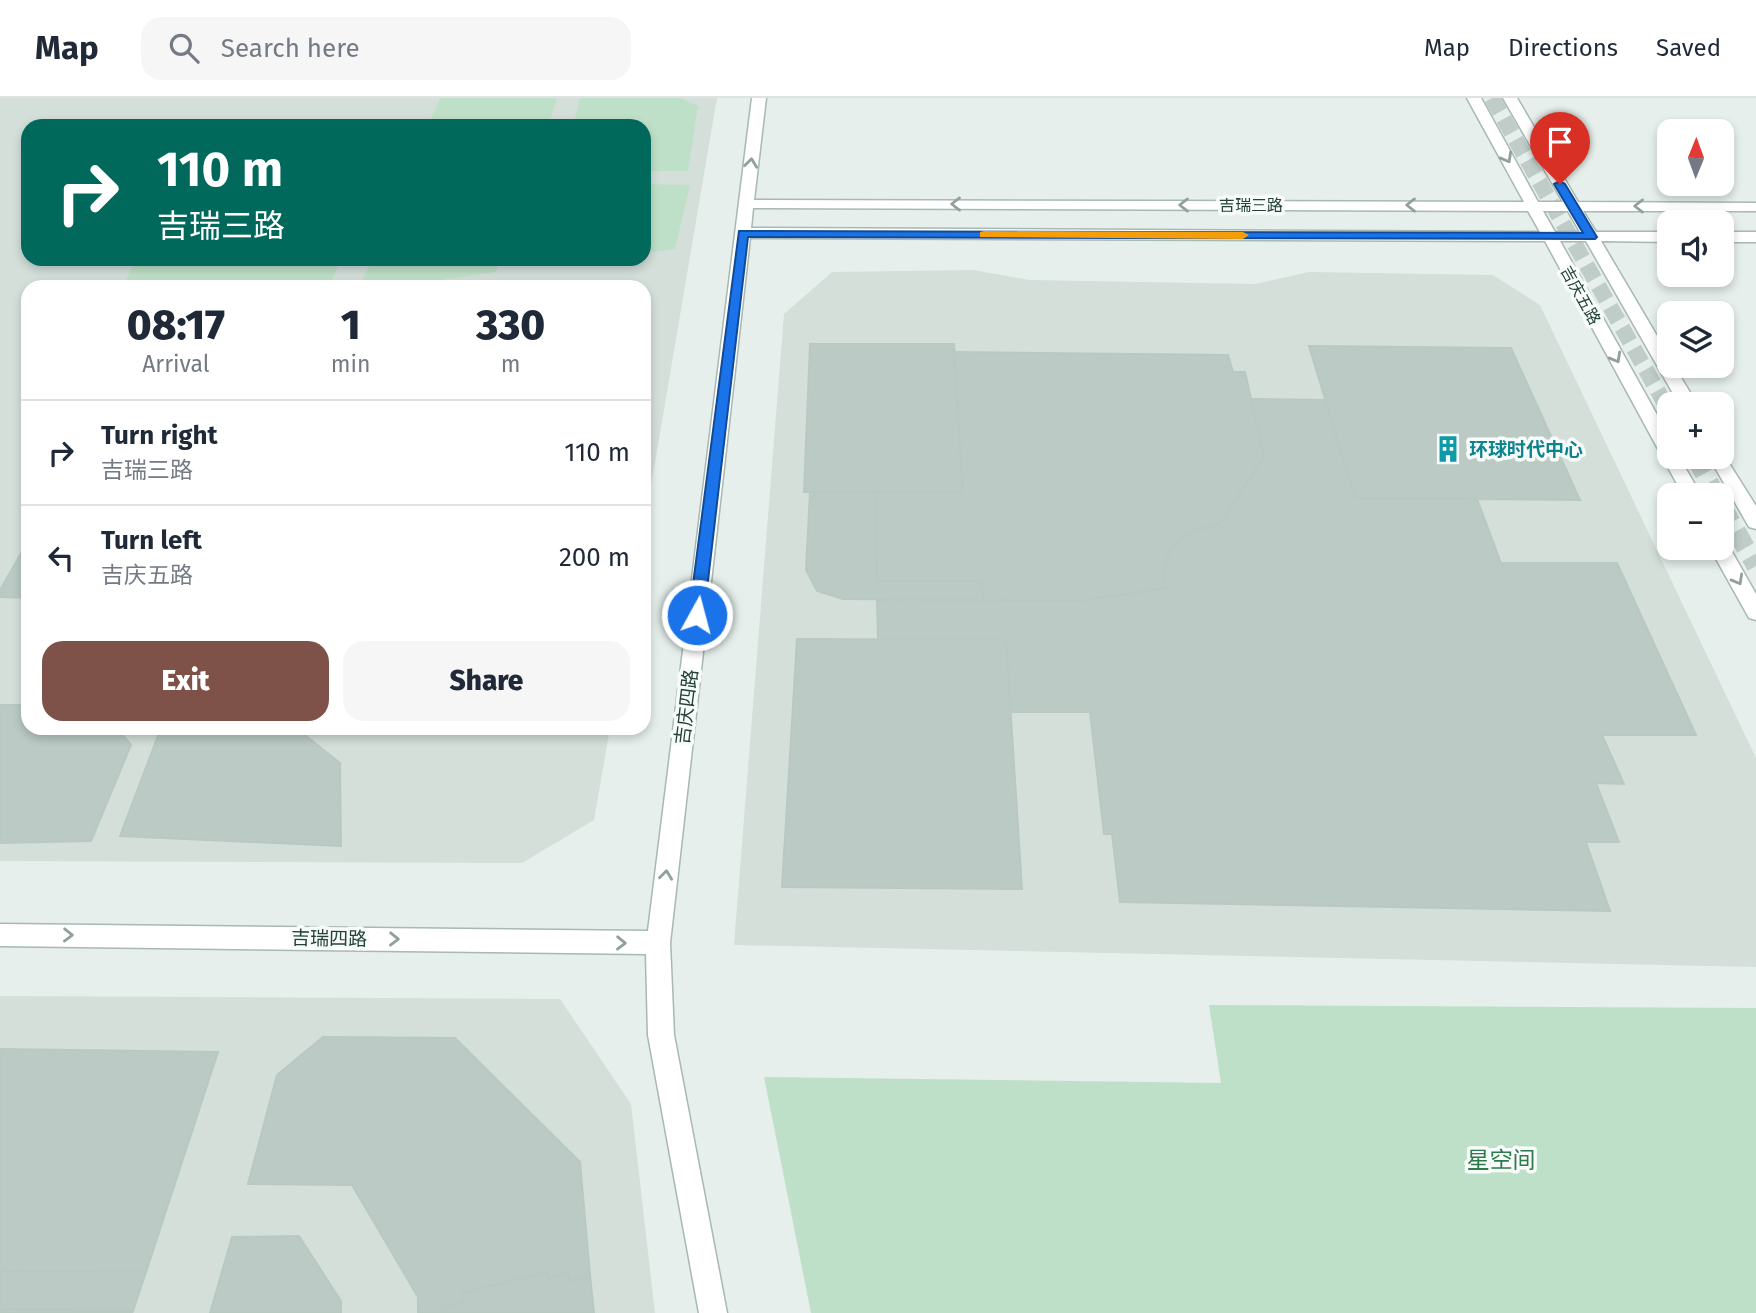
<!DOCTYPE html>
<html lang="en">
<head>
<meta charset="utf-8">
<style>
  body { margin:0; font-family:"Fira Sans","Noto Sans SC",sans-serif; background:#f6f6f7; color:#1f2937; height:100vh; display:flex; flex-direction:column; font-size:26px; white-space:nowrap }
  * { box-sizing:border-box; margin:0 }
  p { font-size:23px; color:#747a83 }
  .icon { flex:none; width:38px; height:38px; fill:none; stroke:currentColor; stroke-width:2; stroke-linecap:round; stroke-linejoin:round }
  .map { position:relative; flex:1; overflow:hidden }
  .sheet { position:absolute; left:21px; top:182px; width:630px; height:455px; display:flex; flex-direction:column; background:#fff; border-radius:21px; box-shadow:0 4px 10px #0003 }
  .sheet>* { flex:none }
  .guide { position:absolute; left:21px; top:21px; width:630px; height:147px; border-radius:21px; box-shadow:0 4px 10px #0003; background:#00695c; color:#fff; overflow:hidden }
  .needle { width:46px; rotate:1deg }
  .buttons { position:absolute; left:1657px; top:21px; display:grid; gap:14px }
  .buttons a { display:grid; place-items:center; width:77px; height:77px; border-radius:14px; background:#fff; box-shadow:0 4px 10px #0003; font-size:35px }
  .pin { position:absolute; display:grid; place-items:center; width:60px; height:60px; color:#fff; margin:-72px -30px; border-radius:50% 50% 50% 0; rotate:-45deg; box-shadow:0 0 7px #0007 }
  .pin .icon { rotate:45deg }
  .me { position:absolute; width:77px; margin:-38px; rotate:7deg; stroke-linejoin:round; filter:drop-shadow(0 0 5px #0008) }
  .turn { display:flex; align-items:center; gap:24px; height:147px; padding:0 21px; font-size:32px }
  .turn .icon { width:91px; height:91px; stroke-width:2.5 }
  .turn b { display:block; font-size:49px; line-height:60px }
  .eta { display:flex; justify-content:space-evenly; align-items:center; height:119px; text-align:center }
  .eta b { font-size:42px; font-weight:800; line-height:49px }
  .primary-button { display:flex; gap:14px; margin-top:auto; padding:14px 21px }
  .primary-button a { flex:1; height:80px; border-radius:21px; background:#7f5249; color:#fff; font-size:28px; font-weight:800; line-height:80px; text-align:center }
  .primary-button a+a { background:#f6f6f7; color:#1f2937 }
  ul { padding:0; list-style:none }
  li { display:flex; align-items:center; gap:21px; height:105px; padding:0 21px; border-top:2px solid #e0e1e3 }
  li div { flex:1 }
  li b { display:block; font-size:26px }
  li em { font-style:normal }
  header { display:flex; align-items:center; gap:42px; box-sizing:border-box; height:98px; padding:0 35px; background:#fff; border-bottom:2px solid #e0e1e3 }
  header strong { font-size:33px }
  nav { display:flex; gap:38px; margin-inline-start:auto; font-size:24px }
  .search { width:490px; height:63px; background:#f6f6f7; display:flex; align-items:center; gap:18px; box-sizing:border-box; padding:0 24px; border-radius:21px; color:#747a83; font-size:26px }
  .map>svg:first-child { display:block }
  .built { fill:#d4dfda; fill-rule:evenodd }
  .green { fill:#bfe0c8 }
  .building { fill:#bbcac4; stroke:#b8c9c2; stroke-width:2 }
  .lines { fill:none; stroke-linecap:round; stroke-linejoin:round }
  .minor-tunnel-far1 { stroke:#bfccc8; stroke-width:16; stroke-dasharray:16 8; stroke-linecap:butt }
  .minor-tunnel { stroke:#bfccc8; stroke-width:19; stroke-dasharray:19 10; stroke-linecap:butt }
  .minor-casing { stroke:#a8b8b2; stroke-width:3 }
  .minor { fill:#fff; fill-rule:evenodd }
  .oneway { stroke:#92a09c }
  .route { fill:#1a73e8; stroke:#114b97; stroke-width:2 }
  .slow { fill:#f59e0b }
  .labels { text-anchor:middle; stroke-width:7; stroke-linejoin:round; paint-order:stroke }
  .far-street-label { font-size:16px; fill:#24423a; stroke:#f7fbf9 }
  .culture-label { font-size:19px; font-weight:bold; fill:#0d838f; stroke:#f7fbf9; text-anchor:start }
  .street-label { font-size:19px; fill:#24423a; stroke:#f7fbf9 }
  .near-park-label { font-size:23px; fill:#2d7a4b; stroke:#f7fbf9 }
</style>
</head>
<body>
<header>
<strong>Map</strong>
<div class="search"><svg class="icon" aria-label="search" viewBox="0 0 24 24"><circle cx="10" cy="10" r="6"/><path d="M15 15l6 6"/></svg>Search here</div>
<nav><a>Map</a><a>Directions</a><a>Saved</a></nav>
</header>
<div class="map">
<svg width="1756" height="1215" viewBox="0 0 1756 1215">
  <rect width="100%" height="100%" fill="#e6efeb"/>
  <g class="built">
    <path d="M 0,0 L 717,0 L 644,429 L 644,189 L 28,189 L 28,630 L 610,630 L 594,722 L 522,765 L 0,763 ZM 28,28 L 644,28 L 644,161 L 28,161 Z"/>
    <path d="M 973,172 L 1030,182 L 1255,186 L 1309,174 L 1493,177 L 1540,207 L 1756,660 L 1756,869 L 734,847 L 784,216 L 832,174 Z"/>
    <path d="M 0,898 L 560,901 L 631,1006 L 655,1215 L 0,1215 Z"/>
  </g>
  <g class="green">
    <path d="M 440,0 L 557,0 L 551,19 L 537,28 L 428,28 Z"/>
    <path d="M 580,0 L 680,0 L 698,8 L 688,73 L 644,73 L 644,28 L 573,28 Z"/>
    <path d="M 644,86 L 690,87 L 675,151 L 644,155 L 644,119 L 648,100 L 644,99 Z"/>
    <path d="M 136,161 L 341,161 L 329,189 L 123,189 Z"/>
    <path d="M 372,161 L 500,161 L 496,174 L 392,189 L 359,189 Z"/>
    <path d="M 1209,907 L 1756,910 L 1756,1215 L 811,1215 L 764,979 L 1221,985 Z"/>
  </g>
  <g class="building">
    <path d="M 810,246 L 954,246 L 963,394 L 804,394 Z"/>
    <path d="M 1309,248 L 1511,250 L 1580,402 L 1355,400 Z"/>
    <path d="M 954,254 L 1228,257 L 1233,274 L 1245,274 L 1264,359 L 1220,426 L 1193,433 L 1171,450 L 1163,473 L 1166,490 L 1081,503 L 983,502 L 982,483 L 877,483 L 876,394 L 963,394 Z"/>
    <path d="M 1251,301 L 1325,302 L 1355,400 L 1477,401 L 1501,465 L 1617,465 L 1696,637 L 1602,637 L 1624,686 L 1596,685 L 1619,744 L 1586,744 L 1610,813 L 1120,804 L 1112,736 L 1104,736 L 1090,614 L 1010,614 L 1006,542 L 878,542 L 877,502 L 1081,503 L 1166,490 L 1163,473 L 1171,450 L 1193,433 L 1220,426 L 1264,359 Z"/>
    <path d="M 810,394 L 876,394 L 877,483 L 982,483 L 983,502 L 843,501 L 817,493 L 806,472 Z"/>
    <path d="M 28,443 L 28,500 L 0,499 L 0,492 Z"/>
    <path d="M 797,541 L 1006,542 L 1022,791 L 782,789 Z"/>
    <path d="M 0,607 L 28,607 L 28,630 L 117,630 L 131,647 L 91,743 L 0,745 Z"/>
    <path d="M 161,630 L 296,630 L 340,665 L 341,748 L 120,738 Z"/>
    <path d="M 323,939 L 455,940 L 580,1064 L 590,1177 L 569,1183 L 568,1175 L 549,1181 L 548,1173 L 463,1195 L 464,1204 L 443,1210 L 443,1215 L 418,1215 L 418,1199 L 352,1087 L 248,1086 L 277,977 Z"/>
    <path d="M 0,951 L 218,954 L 146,1174 L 0,1173 Z"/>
    <path d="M 299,1138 L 341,1203 L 341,1215 L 210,1215 L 232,1139 Z"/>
    <path d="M 0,1173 L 146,1174 L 133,1213 L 0,1211 Z"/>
    <path d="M 548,1173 L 549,1181 L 568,1175 L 569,1183 L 590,1177 L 594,1215 L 443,1215 L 443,1210 L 464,1204 L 463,1195 Z"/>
    <path d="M 0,1211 L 133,1213 L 132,1215 L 0,1215 Z"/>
  </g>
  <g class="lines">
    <path class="minor-tunnel-far1" d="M 1492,0 L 1668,311"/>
    <g class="minor-tunnel">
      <path d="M 1667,309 L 1670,314"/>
      <path d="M 1695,359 L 1716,397"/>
      <path d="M 1722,408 L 1756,468"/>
    </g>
    <defs>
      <g id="minor">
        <path d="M 752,0 L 766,0 L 754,102 L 1524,104 L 1467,0 L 1481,0 L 1538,104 L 1563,104 L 1503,0 L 1517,0 L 1578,104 L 1756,105 L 1756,113 L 1583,113 L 1596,134 L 1670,134 L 1670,144 L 1601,143 L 1670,260 L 1670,268 L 1674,268 L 1697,306 L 1679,306 L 1586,143 L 1560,143 L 1670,340 L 1670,359 L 1679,359 L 1701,397 L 1683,397 L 1545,143 L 750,140 L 670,845 L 674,937 L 727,1215 L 699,1215 L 648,937 L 646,856 L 0,848 L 0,826 L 648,833 ZM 753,110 L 1528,113 L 1540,134 L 751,130 ZM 1543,113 L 1568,113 L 1580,134 L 1555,134 Z"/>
        <rect x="1722" y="134" width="34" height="10"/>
        <path d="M 1722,354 L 1756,408 L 1756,431 L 1749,429 L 1709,359 L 1722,359 Z"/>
        <path d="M 1722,443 L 1727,445 L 1756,496 L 1756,522 L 1749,520 L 1710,450 L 1722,450 Z"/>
      </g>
    </defs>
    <use href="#minor" class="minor-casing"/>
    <use href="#minor" class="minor"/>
  </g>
  <defs><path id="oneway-chevron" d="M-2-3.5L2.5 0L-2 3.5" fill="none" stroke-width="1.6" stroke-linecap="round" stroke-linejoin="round" transform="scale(1.75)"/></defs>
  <g class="oneway">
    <use href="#oneway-chevron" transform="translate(1507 60) rotate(61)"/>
    <use href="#oneway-chevron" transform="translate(751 65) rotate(-83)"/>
    <use href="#oneway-chevron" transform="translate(956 106) rotate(-180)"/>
    <use href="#oneway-chevron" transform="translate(1184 107) rotate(-180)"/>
    <use href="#oneway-chevron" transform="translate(1411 107) rotate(-180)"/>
    <use href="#oneway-chevron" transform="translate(1639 108) rotate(-180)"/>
    <use href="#oneway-chevron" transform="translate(1616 260) rotate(61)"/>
    <use href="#oneway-chevron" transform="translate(1738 482) rotate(61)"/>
    <use href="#oneway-chevron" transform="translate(666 777) rotate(-83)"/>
    <use href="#oneway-chevron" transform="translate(68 837) rotate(1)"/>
    <use href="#oneway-chevron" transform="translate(394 841) rotate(1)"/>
    <use href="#oneway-chevron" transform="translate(621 845) rotate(1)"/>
  </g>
  <path class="route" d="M 1560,83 L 1565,86 L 1597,139 L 1595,141 L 748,139 L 704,517 L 697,523 L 689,517 L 739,133 L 1583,135 L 1554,86 Z"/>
  <path class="slow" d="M 984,133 L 1243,134 L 1249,137 L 1243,141 L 980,139 L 980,134 Z"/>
  <defs>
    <symbol id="building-bare" viewBox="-9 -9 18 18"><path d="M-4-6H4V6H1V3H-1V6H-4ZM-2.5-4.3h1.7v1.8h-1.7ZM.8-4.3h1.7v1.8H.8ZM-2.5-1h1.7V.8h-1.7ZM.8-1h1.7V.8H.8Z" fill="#0f9aa8" stroke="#f7fbf9" stroke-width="2.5" paint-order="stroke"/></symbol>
  </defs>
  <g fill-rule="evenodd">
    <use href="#building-bare" x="1429" y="332" width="38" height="38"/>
  </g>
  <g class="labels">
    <g class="far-street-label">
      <text x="1251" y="113">吉瑞三路</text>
      <text transform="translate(1581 197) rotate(61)" y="6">吉庆五路</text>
    </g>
    <g class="culture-label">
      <text x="1469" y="358">环球时代中心</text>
    </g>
    <g class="street-label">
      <text transform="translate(686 609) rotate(-83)" y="7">吉庆四路</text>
      <text transform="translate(329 840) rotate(1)" y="7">吉瑞四路</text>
    </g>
    <g class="near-park-label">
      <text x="1501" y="1070">星空间</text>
    </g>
  </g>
</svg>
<div class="buttons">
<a><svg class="needle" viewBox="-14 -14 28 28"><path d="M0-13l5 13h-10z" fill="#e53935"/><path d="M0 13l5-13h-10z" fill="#747a83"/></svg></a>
<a><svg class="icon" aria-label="sound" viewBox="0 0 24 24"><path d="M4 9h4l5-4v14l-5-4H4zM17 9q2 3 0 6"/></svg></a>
<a><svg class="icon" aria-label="layers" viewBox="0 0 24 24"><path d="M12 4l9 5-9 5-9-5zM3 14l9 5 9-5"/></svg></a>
<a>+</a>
<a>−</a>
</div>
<div class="pin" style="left:1560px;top:86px;background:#d93025"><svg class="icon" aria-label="arrive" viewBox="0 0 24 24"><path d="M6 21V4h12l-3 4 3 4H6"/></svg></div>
<svg class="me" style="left:697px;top:517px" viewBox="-20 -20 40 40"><circle r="17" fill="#1a73e8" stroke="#fff" stroke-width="3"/><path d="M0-11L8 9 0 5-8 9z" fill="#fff"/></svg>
<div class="guide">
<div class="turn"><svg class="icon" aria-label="right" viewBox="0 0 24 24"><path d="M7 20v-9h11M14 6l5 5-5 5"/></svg><div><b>110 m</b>吉瑞三路</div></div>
</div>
<section class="sheet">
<div class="eta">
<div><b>08:17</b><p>Arrival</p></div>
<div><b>1</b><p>min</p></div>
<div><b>330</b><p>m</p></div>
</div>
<ul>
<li><svg class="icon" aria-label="right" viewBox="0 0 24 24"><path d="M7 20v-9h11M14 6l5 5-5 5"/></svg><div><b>Turn right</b><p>吉瑞三路</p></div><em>110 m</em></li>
<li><svg class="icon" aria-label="left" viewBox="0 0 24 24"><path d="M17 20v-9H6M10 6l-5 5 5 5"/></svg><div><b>Turn left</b><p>吉庆五路</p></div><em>200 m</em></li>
</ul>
<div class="primary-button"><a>Exit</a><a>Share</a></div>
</section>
</div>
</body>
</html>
